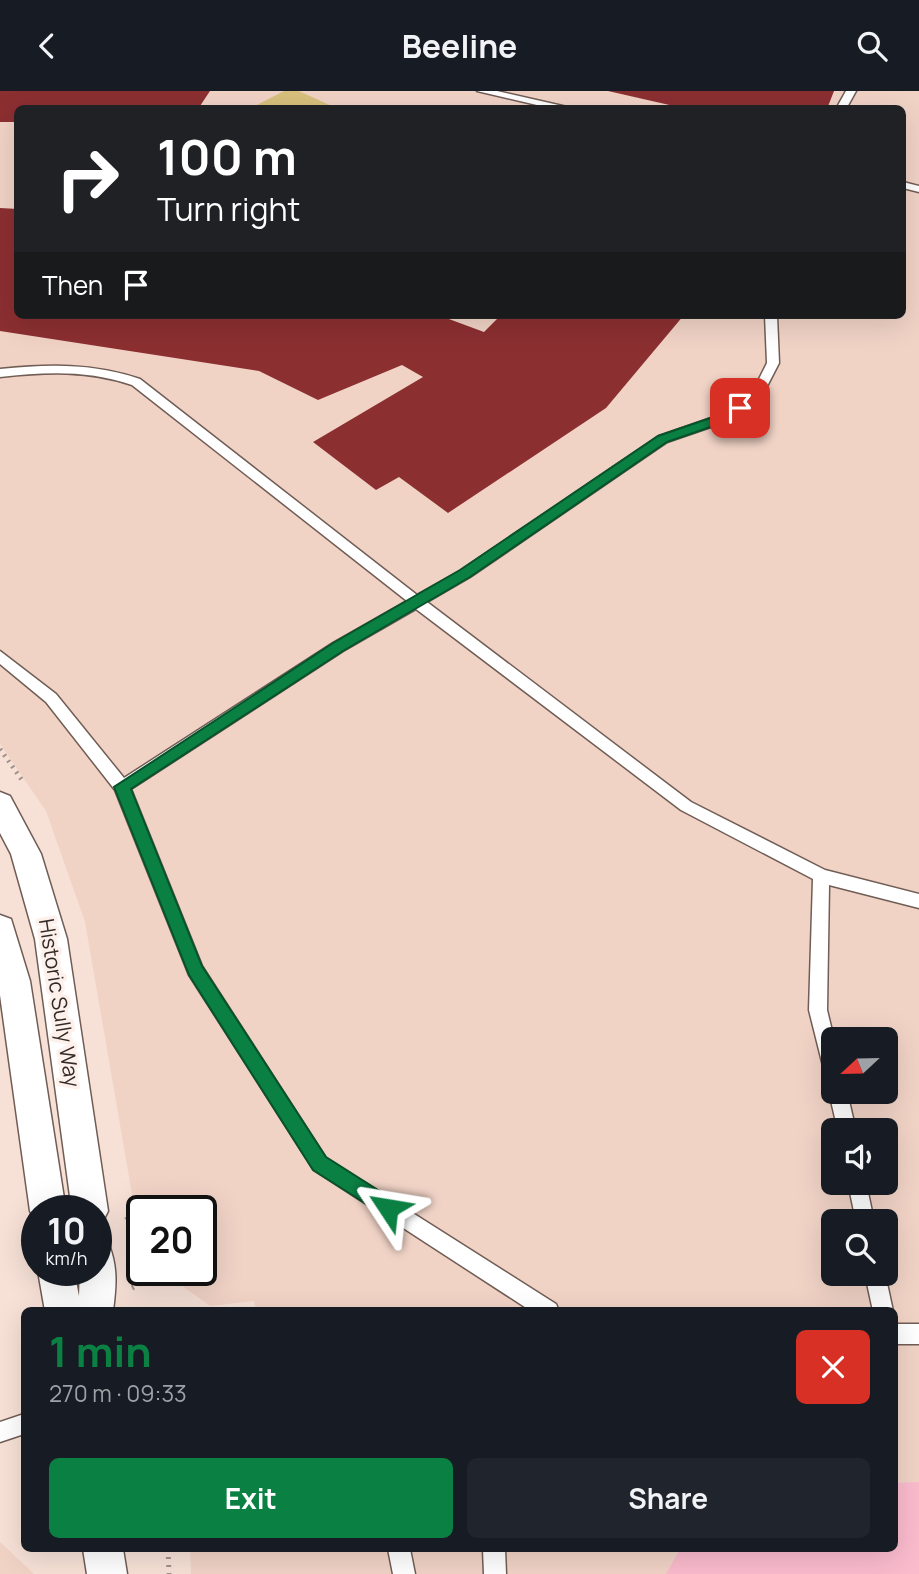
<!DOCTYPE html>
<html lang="en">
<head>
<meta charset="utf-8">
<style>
  body { margin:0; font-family:Manrope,sans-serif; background:#20242c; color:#f1f3f6; height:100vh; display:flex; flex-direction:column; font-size:26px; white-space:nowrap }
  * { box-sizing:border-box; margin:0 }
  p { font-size:23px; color:#9ea1a6 }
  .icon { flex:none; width:38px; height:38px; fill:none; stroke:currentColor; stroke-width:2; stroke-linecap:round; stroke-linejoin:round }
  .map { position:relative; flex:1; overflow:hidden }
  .details { position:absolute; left:21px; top:1216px; width:877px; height:245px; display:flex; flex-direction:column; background:#171b24; border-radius:10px; box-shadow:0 7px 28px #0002 }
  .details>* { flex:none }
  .banner { position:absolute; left:14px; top:14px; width:892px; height:214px; border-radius:10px; box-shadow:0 7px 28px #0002; background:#202124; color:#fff; overflow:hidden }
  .needle { width:46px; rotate:248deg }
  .buttons { position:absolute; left:821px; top:936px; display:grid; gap:14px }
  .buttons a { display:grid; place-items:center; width:77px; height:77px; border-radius:10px; background:#171b24; box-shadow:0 7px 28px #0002; font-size:35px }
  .speed { position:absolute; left:21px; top:1104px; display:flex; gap:14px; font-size:35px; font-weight:700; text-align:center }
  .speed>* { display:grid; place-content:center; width:91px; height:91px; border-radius:50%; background:#171b24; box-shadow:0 7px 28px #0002; line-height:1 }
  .speed small { font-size:18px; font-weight:400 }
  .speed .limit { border:4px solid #111; border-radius:10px; background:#fff; color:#111 }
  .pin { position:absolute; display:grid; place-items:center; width:60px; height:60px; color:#fff; margin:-30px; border-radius:14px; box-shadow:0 4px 10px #0006 }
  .me { position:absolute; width:77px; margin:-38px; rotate:303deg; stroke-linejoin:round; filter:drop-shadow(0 0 5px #0008) }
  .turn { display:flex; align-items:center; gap:24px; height:147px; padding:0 28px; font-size:32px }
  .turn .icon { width:91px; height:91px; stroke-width:2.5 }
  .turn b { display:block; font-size:49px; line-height:60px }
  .then { display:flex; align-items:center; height:66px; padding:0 28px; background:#0003; gap:14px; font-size:26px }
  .round { display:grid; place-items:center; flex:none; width:74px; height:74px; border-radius:10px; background:#20242c }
  .summary { display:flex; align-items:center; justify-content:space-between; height:119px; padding:0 28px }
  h1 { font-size:42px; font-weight:700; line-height:52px; color:#0b8043 }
  .cta { display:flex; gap:14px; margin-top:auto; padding:14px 28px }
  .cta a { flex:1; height:80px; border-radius:10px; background:#0b8043; color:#fff; font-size:28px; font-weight:700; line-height:80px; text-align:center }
  .cta a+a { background:#20242c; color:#f1f3f6 }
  header { display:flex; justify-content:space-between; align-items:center; height:91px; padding:0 28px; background:#171b24; font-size:32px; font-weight:700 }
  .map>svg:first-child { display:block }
  .built { fill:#f1d3c6; fill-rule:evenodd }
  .green { fill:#d8c07d }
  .water { fill:#fabbcd }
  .building { fill:#8c2f31 }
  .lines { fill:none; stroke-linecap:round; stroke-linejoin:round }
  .lane-casing { stroke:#705d55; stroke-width:3 }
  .street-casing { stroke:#705d55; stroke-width:3 }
  .path-far1 { stroke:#a1918a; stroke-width:4.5; stroke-dasharray:2 5; stroke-linecap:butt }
  .path { stroke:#a1918a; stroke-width:5; stroke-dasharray:2 6; stroke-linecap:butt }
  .lane { fill:#fff; fill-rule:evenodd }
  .street { fill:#fff; fill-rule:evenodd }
  .route { fill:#0b8043; stroke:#07532c; stroke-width:2 }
  .labels { text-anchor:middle; stroke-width:7; stroke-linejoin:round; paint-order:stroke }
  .street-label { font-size:21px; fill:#322a26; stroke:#fef0ea }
</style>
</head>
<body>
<header><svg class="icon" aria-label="back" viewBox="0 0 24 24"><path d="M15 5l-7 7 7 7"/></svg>Beeline<svg class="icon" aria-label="search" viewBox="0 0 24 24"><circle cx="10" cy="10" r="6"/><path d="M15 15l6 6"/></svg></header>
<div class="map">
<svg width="919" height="1483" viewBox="0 0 919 1483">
  <rect width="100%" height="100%" fill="#f7e1d7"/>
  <g class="built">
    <path d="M 0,0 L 919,0 L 919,1483 L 191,1483 L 190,1458 L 894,1458 L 894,1220 L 256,1220 L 254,1210 L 210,1215 L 162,1180 L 201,1180 L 201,1120 L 142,1120 L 142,1161 L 85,831 L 46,720 L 0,653 ZM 18,18 L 903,18 L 903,224 L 18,224 ZM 833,948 L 886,948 L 886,1001 L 833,1001 ZM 833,1040 L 886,1040 L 886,1092 L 833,1092 ZM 833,1130 L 886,1130 L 886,1183 L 833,1183 Z"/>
    <path d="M 0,1451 L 34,1483 L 0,1483 Z"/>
  </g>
  <path class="green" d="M 284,0 L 299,0 L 336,17 L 251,17 Z"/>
  <path class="water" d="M 919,1391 L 919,1483 L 666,1483 L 680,1458 L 894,1458 L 894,1392 Z"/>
  <g class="building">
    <path d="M 0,0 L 210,0 L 198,18 L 18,18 L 18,31 L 0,31 Z"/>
    <path d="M 608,0 L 834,0 L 827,18 L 687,18 Z"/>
    <path d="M 0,117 L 18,118 L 18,224 L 438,224 L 484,241 L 501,224 L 684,224 L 606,317 L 448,422 L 399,386 L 376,399 L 313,351 L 423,286 L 402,274 L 318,309 L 259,280 L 0,240 Z"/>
  </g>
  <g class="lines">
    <defs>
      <g id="lane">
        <path d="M 477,0 L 497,0 L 576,18 L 554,18 Z"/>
        <path d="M 846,0 L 856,0 L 846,18 L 836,18 Z"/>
        <path d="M 903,91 L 919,95 L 919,101 L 903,97 Z"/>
        <path d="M 765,224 L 777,224 L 779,272 L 760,309 L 728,330 L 667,351 L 470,486 L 427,511 L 691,711 L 825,779 L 919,803 L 919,817 L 829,794 L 827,919 L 834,948 L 833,987 L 827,985 L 824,979 L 809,919 L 813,788 L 681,719 L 416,518 L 343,560 L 131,698 L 202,875 L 326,1067 L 556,1213 L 559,1220 L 531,1220 L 314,1079 L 189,884 L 115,699 L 46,611 L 0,573 L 0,560 L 56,603 L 124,687 L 333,552 L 407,510 L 132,294 C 88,279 46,281 0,286 L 0,278 C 49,273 93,272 140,288 L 417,504 L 460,480 L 659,345 L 720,324 L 751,304 L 767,272 Z"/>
        <path d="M 833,995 L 833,1001 L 847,1001 L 856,1040 L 838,1040 L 829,1001 Z"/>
        <path d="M 848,1092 L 866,1092 L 874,1130 L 856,1130 Z"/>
        <path d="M 865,1183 L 885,1183 L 893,1220 L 873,1220 Z"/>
        <rect x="894" y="1233" width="25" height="20"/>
        <path d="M 24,1323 L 24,1343 L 0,1351 L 0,1331 Z"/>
        <path d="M 388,1458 L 410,1458 L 415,1483 L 393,1483 Z"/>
        <path d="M 483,1458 L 505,1458 L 506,1483 L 484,1483 Z"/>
      </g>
      <g id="street">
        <path d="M 0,701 L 10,705 L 41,763 L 67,848 L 108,1120 L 102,1132 L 96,1135 L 96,1120 L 72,1120 L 35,848 L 11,763 L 0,742 Z"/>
        <path d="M 0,824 L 11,828 L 30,890 L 66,1120 L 37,1120 L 37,1133 L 30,1120 L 0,904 Z"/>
        <path d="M 96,1149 L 109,1154 C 118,1177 116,1196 113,1220 L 45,1220 L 38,1180 L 74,1180 L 79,1205 L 80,1180 L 96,1180 Z"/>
        <path d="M 83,1458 L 123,1458 L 127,1483 L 87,1483 Z"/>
      </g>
    </defs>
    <use href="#lane" class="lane-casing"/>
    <use href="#street" class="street-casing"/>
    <path class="path-far1" d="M 0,658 L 24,692"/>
    <g class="path">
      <path d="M 127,1126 L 133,1159"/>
      <path d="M 132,1197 L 145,1190 L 135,1171"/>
      <path d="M 168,1458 L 169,1483"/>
    </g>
    <use href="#lane" class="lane"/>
    <use href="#street" class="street"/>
  </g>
  <path class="route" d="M 735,314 L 746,317 L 728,330 L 667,351 L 470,486 L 343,560 L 131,698 L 202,875 L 326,1066 L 395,1110 L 398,1117 L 395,1123 L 388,1126 L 382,1123 L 313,1079 L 189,884 L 114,696 L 333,552 L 460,479 L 658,345 L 719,324 Z"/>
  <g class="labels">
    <g class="street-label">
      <text transform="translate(59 912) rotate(81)" y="7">Historic Sully Way</text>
    </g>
  </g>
</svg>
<div class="buttons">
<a><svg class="needle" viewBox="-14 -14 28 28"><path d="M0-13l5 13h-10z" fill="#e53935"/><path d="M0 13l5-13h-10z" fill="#9ea1a6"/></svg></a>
<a><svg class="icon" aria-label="sound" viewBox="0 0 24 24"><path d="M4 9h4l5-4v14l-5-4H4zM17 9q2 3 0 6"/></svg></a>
<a><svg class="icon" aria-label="search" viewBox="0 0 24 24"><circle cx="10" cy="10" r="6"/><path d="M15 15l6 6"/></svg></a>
</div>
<div class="speed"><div>10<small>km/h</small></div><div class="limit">20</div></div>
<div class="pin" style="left:740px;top:317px;background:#d93025"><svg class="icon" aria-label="arrive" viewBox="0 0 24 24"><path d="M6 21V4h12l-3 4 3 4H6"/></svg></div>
<svg class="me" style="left:388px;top:1117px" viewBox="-20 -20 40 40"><path d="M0-17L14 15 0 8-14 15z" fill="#0b8043" stroke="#fff" stroke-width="4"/></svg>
<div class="banner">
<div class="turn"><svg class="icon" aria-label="right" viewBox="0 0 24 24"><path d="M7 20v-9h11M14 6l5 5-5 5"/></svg><div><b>100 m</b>Turn right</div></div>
<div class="then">Then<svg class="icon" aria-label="arrive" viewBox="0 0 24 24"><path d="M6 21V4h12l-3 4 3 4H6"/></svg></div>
</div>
<section class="details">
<div class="summary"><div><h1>1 min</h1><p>270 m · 09:33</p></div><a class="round" style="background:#d93025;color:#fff"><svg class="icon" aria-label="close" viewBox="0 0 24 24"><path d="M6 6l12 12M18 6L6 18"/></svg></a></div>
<div class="cta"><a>Exit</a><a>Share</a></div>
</section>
</div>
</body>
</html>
